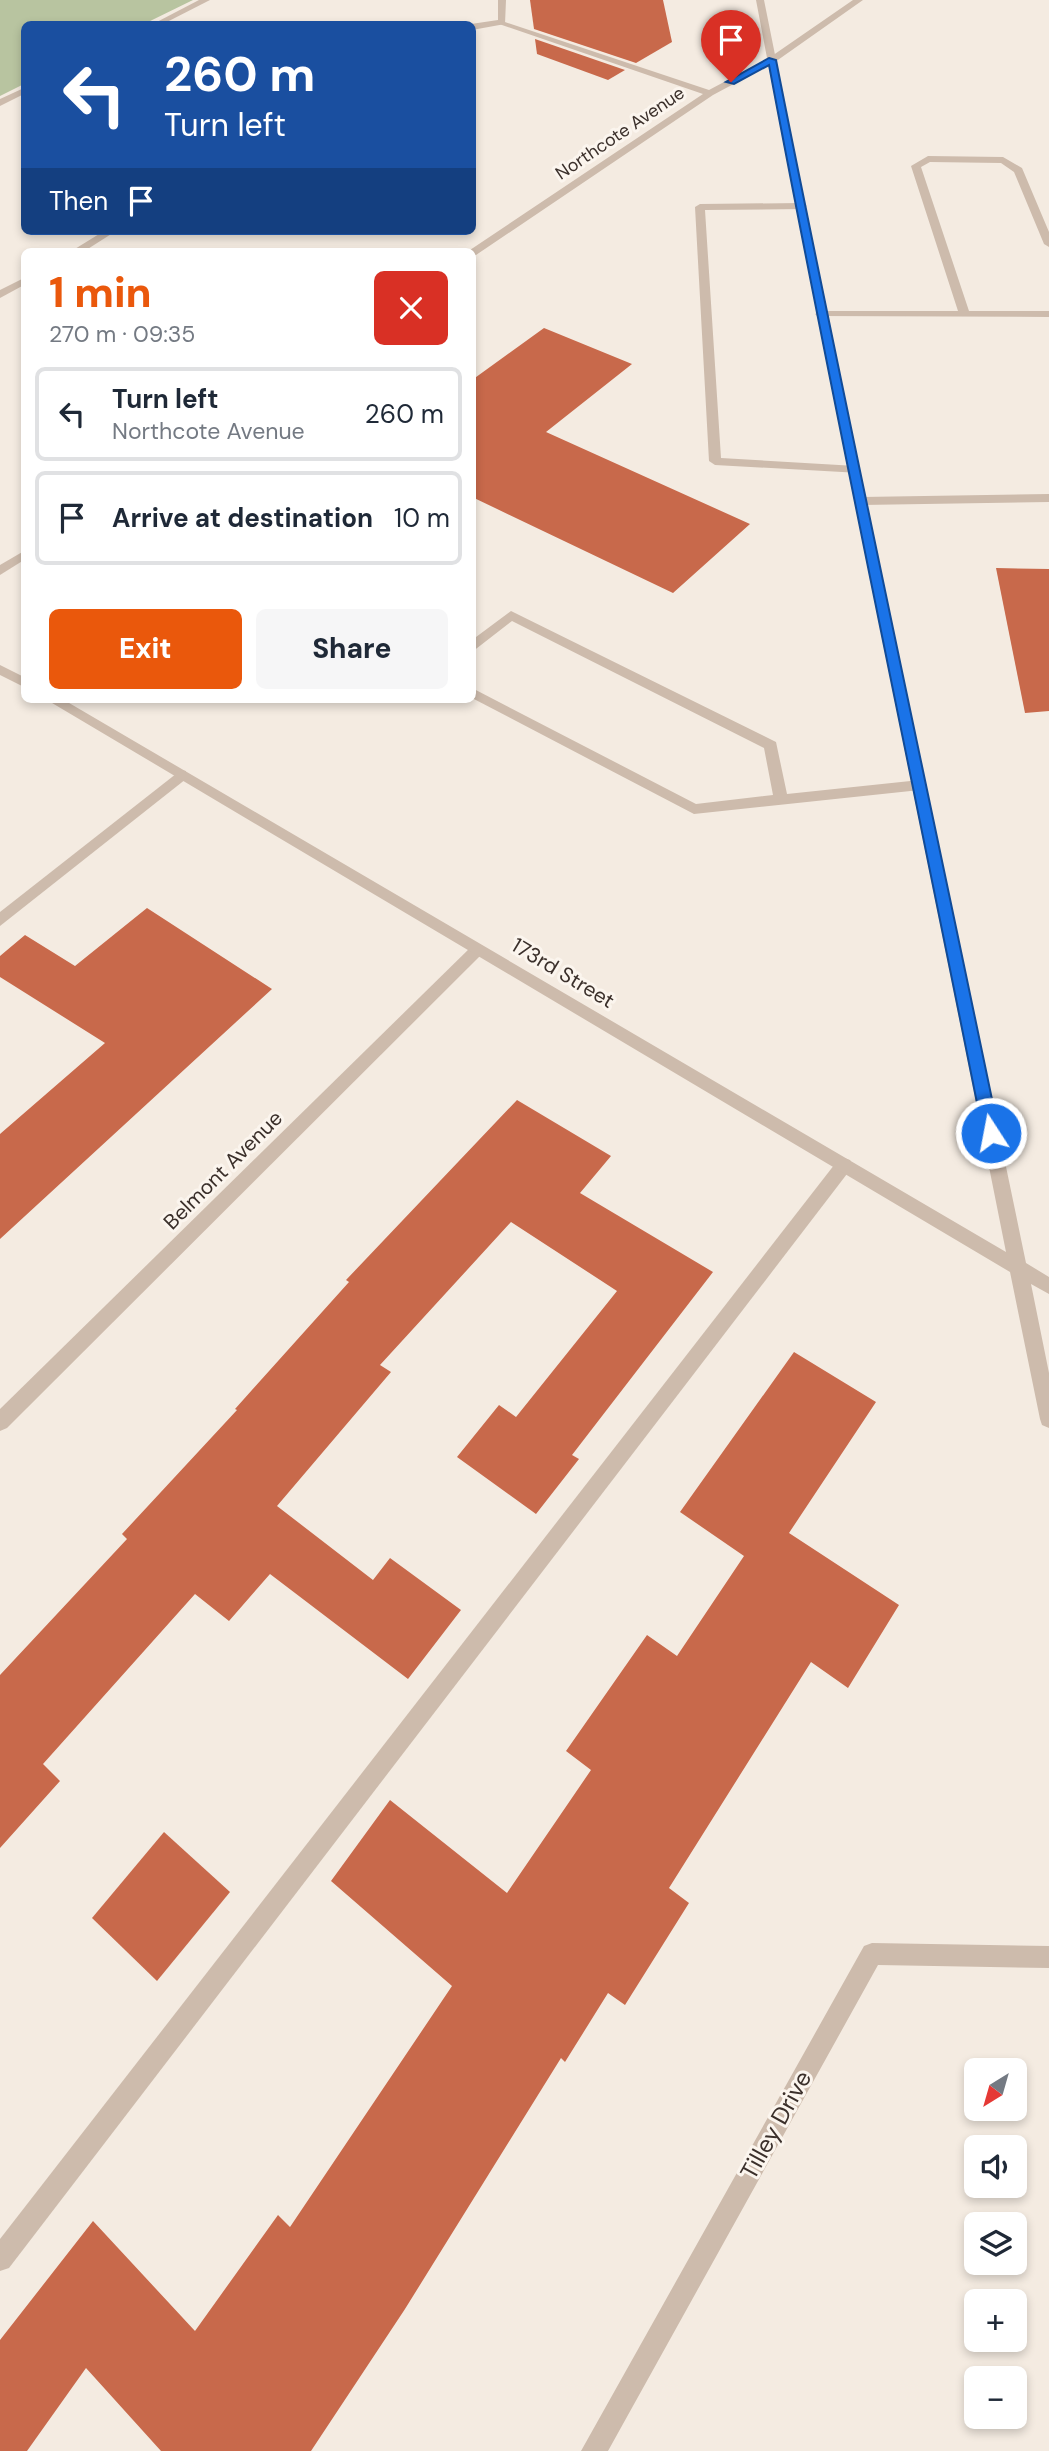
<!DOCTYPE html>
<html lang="en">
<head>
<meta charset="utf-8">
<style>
  body { margin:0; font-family:"DM Sans",sans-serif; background:#f6f6f7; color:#1f2937; height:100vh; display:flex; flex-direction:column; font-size:26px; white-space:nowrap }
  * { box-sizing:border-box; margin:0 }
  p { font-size:23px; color:#747a83 }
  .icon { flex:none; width:38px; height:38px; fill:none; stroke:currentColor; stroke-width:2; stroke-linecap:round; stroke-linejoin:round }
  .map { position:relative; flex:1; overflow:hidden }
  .side { position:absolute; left:21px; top:248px; width:455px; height:455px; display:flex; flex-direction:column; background:#fff; border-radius:10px; box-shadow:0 4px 10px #0003 }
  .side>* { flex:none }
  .top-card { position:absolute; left:21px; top:21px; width:455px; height:214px; border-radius:10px; box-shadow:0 4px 10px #0003; background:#1a4fa0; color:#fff; overflow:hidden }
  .needle { width:46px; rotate:217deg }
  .controls { position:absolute; left:964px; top:2058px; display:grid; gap:14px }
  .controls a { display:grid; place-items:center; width:63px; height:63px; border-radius:10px; background:#fff; box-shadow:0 4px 10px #0003; font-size:35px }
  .pin { position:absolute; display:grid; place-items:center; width:60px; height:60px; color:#fff; margin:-72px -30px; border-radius:50% 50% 50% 0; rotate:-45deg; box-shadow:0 0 7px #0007 }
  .pin .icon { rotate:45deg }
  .me { position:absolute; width:77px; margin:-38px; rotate:349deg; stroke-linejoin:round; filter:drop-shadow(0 0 5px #0008) }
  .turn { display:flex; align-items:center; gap:24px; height:147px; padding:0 28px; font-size:32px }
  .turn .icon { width:91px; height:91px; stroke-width:2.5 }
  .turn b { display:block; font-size:49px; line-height:60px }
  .then { display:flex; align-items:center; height:66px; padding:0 28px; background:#0003; gap:14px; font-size:26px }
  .round { display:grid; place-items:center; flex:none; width:74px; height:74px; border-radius:10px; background:#f6f6f7 }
  .headline { display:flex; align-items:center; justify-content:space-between; height:119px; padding:0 28px }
  h1 { font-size:42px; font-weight:800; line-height:52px; color:#ea580c }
  .primary-button { display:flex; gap:14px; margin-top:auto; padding:14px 28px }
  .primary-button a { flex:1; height:80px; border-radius:10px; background:#ea580c; color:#fff; font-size:28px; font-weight:800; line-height:80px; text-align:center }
  .primary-button a+a { background:#f6f6f7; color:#1f2937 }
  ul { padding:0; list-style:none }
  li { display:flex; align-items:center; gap:21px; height:94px; margin:0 14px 10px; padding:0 14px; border:4px solid #e0e1e3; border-radius:10px }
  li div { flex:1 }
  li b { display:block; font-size:26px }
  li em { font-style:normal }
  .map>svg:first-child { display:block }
  .green { fill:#b8c4a0 }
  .building { fill:#c8694b }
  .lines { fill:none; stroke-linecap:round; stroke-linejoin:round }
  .service { fill:#cdbbac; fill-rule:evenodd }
  .minor { fill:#cdbbac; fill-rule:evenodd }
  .tertiary { fill:#cdbbac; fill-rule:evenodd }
  .route { fill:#1a73e8; stroke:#114b97; stroke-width:2 }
  .labels { text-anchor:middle; stroke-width:6; stroke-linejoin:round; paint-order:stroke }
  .far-street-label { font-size:18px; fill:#3b302b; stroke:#fbf5ee }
  .street-label { font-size:21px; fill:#3b302b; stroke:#fbf5ee }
  .near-street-label { font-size:24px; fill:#3b302b; stroke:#fbf5ee }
</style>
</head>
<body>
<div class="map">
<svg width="1049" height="2451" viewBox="0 0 1049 2451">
  <rect width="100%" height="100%" fill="#f4ebe1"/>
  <path class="green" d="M 0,0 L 193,0 L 144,24 L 24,24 L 24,84 L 0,96 Z"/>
  <g class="building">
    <path d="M 530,0 L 663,0 L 672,42 L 636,63 L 534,29 Z"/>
    <path d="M 535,39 L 625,70 L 608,80 L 537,54 Z"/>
    <path d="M 544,328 L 632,364 L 546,432 L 750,524 L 673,593 L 472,497 L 472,380 Z"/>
    <path d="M 996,568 L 1049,569 L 1049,711 L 1025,713 Z"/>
    <path d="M 147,908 L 272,989 L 0,1239 L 0,1134 L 105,1043 L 0,977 L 0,956 L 25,935 L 75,966 Z"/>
    <path d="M 517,1100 L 611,1156 L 580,1193 L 713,1272 L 572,1455 L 579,1459 L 536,1514 L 457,1457 L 499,1405 L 516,1417 L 617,1291 L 511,1222 L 380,1365 L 391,1372 L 277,1506 L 373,1580 L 390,1558 L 461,1610 L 408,1679 L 270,1574 L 229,1621 L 195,1594 L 43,1764 L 60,1781 L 0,1848 L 0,1675 L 127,1539 L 122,1534 L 237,1410 L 235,1409 L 349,1282 L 346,1280 Z"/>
    <path d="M 794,1352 L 876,1402 L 789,1533 L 899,1605 L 848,1688 L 811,1662 L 669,1888 L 689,1903 L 625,2005 L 608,1993 L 565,2062 L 561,2058 L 405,2309 L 311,2451 L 161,2451 L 86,2368 L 27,2451 L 0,2451 L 0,2340 L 93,2221 L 195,2331 L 278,2215 L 290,2227 L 452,1986 L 331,1881 L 390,1800 L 507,1893 L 591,1770 L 566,1751 L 647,1635 L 677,1656 L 744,1556 L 680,1512 Z"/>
    <path d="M 164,1832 L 230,1892 L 157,1981 L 92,1918 Z"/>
  </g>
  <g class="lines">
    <g class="service">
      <path d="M 498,0 L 506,0 L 505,24 L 472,30 L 471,24 L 498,20 Z"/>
      <path d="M 928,156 L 1003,157 L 1022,168 L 1049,232 L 1049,247 L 1044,244 L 1014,172 L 1001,163 L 930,162 L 921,167 L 969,311 L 1049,311 L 1049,317 L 817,316 L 815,314 L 821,311 L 958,311 L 911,166 Z"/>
      <path d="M 700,204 L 802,203 L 807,206 L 802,209 L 705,210 L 721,458 L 856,466 L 860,467 L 860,473 L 715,465 L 709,461 L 695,207 Z"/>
      <path d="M 104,231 L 116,231 L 83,252 L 70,252 Z"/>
      <path d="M 24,278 L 24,285 L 0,298 L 0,290 Z"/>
      <path d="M 1049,494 L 1049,502 L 862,505 L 856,501 L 862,497 Z"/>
      <path d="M 511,611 L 776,742 L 787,794 L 920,780 L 927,785 L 920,790 L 694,814 L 472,698 L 472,688 L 696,804 L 773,795 L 764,748 L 512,621 L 472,652 L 472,640 Z"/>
      <path d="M 181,770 L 186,771 L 186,779 L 0,926 L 0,912 Z"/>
      <path d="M 844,1158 L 850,1160 L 853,1165 L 850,1170 L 9,2268 L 0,2271 L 0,2239 L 838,1160 Z"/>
    </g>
    <g class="minor">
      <path d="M 199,0 L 210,0 L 163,24 L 153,24 Z"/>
      <path d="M 853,0 L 863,0 L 775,62 L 713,95 L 476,255 L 467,252 L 703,94 L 499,24 L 499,20 L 709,90 L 769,58 Z"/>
      <path d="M 24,88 L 24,94 L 0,106 L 0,99 Z"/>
      <path d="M 24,551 L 24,560 L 0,575 L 0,565 Z"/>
      <path d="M 478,943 L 486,949 L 483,953 L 7,1428 L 0,1431 L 0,1409 L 473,945 Z"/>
      <path d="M 872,1943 L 1049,1946 L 1049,1968 L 878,1965 L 608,2451 L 581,2451 L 864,1946 Z"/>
    </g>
    <g class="tertiary">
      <path d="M 756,0 L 764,0 C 848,422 939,842 1026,1263 L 1049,1277 L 1049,1294 L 1031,1284 L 1049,1373 L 1049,1428 L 1042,1425 L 1040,1419 L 1010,1272 L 47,700 L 64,700 L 1006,1252 C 923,834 835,418 756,0 Z"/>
      <path d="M 0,665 L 24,677 L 24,687 L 0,675 Z"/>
    </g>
  </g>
  <path class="route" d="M 769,58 L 776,60 C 847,419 925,776 999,1133 L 991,1140 L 983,1133 C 912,777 836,422 769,65 L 734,84 L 726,82 Z"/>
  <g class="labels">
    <g class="far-street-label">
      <text transform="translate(620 133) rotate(-34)" y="6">Northcote Avenue</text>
    </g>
    <g class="street-label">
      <text transform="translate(563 973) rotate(31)" y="7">173rd Street</text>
      <text transform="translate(223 1170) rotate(-45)" y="7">Belmont Avenue</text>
    </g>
    <g class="near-street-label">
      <text transform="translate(776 2125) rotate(-61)" y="8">Tilley Drive</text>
    </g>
  </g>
</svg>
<div class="controls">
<a><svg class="needle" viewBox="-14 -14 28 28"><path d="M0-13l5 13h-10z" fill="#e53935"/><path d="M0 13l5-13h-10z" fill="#747a83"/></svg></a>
<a><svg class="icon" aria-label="sound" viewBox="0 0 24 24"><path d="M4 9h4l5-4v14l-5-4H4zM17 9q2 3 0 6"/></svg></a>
<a><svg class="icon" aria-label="layers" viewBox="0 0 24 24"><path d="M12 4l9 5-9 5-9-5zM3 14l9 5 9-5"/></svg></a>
<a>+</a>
<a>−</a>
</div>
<div class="pin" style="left:731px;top:82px;background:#d93025"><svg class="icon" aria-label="arrive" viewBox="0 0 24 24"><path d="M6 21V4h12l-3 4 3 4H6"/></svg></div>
<svg class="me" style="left:991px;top:1133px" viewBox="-20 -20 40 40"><circle r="17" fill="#1a73e8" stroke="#fff" stroke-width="3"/><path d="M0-11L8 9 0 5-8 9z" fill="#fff"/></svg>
<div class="top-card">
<div class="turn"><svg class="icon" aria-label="left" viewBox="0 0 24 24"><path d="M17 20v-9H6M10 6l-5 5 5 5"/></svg><div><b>260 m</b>Turn left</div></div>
<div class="then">Then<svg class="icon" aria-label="arrive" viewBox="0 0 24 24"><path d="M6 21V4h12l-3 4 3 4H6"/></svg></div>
</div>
<section class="side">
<div class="headline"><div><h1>1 min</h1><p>270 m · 09:35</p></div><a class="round" style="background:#d93025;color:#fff"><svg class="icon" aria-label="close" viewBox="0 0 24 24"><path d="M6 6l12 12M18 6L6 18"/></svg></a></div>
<ul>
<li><svg class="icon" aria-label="left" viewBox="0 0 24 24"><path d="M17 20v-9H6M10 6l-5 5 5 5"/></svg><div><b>Turn left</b><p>Northcote Avenue</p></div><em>260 m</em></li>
<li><svg class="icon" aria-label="arrive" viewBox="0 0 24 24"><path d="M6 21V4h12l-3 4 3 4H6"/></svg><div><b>Arrive at destination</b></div><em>10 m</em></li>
</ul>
<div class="primary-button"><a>Exit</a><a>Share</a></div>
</section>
</div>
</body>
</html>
